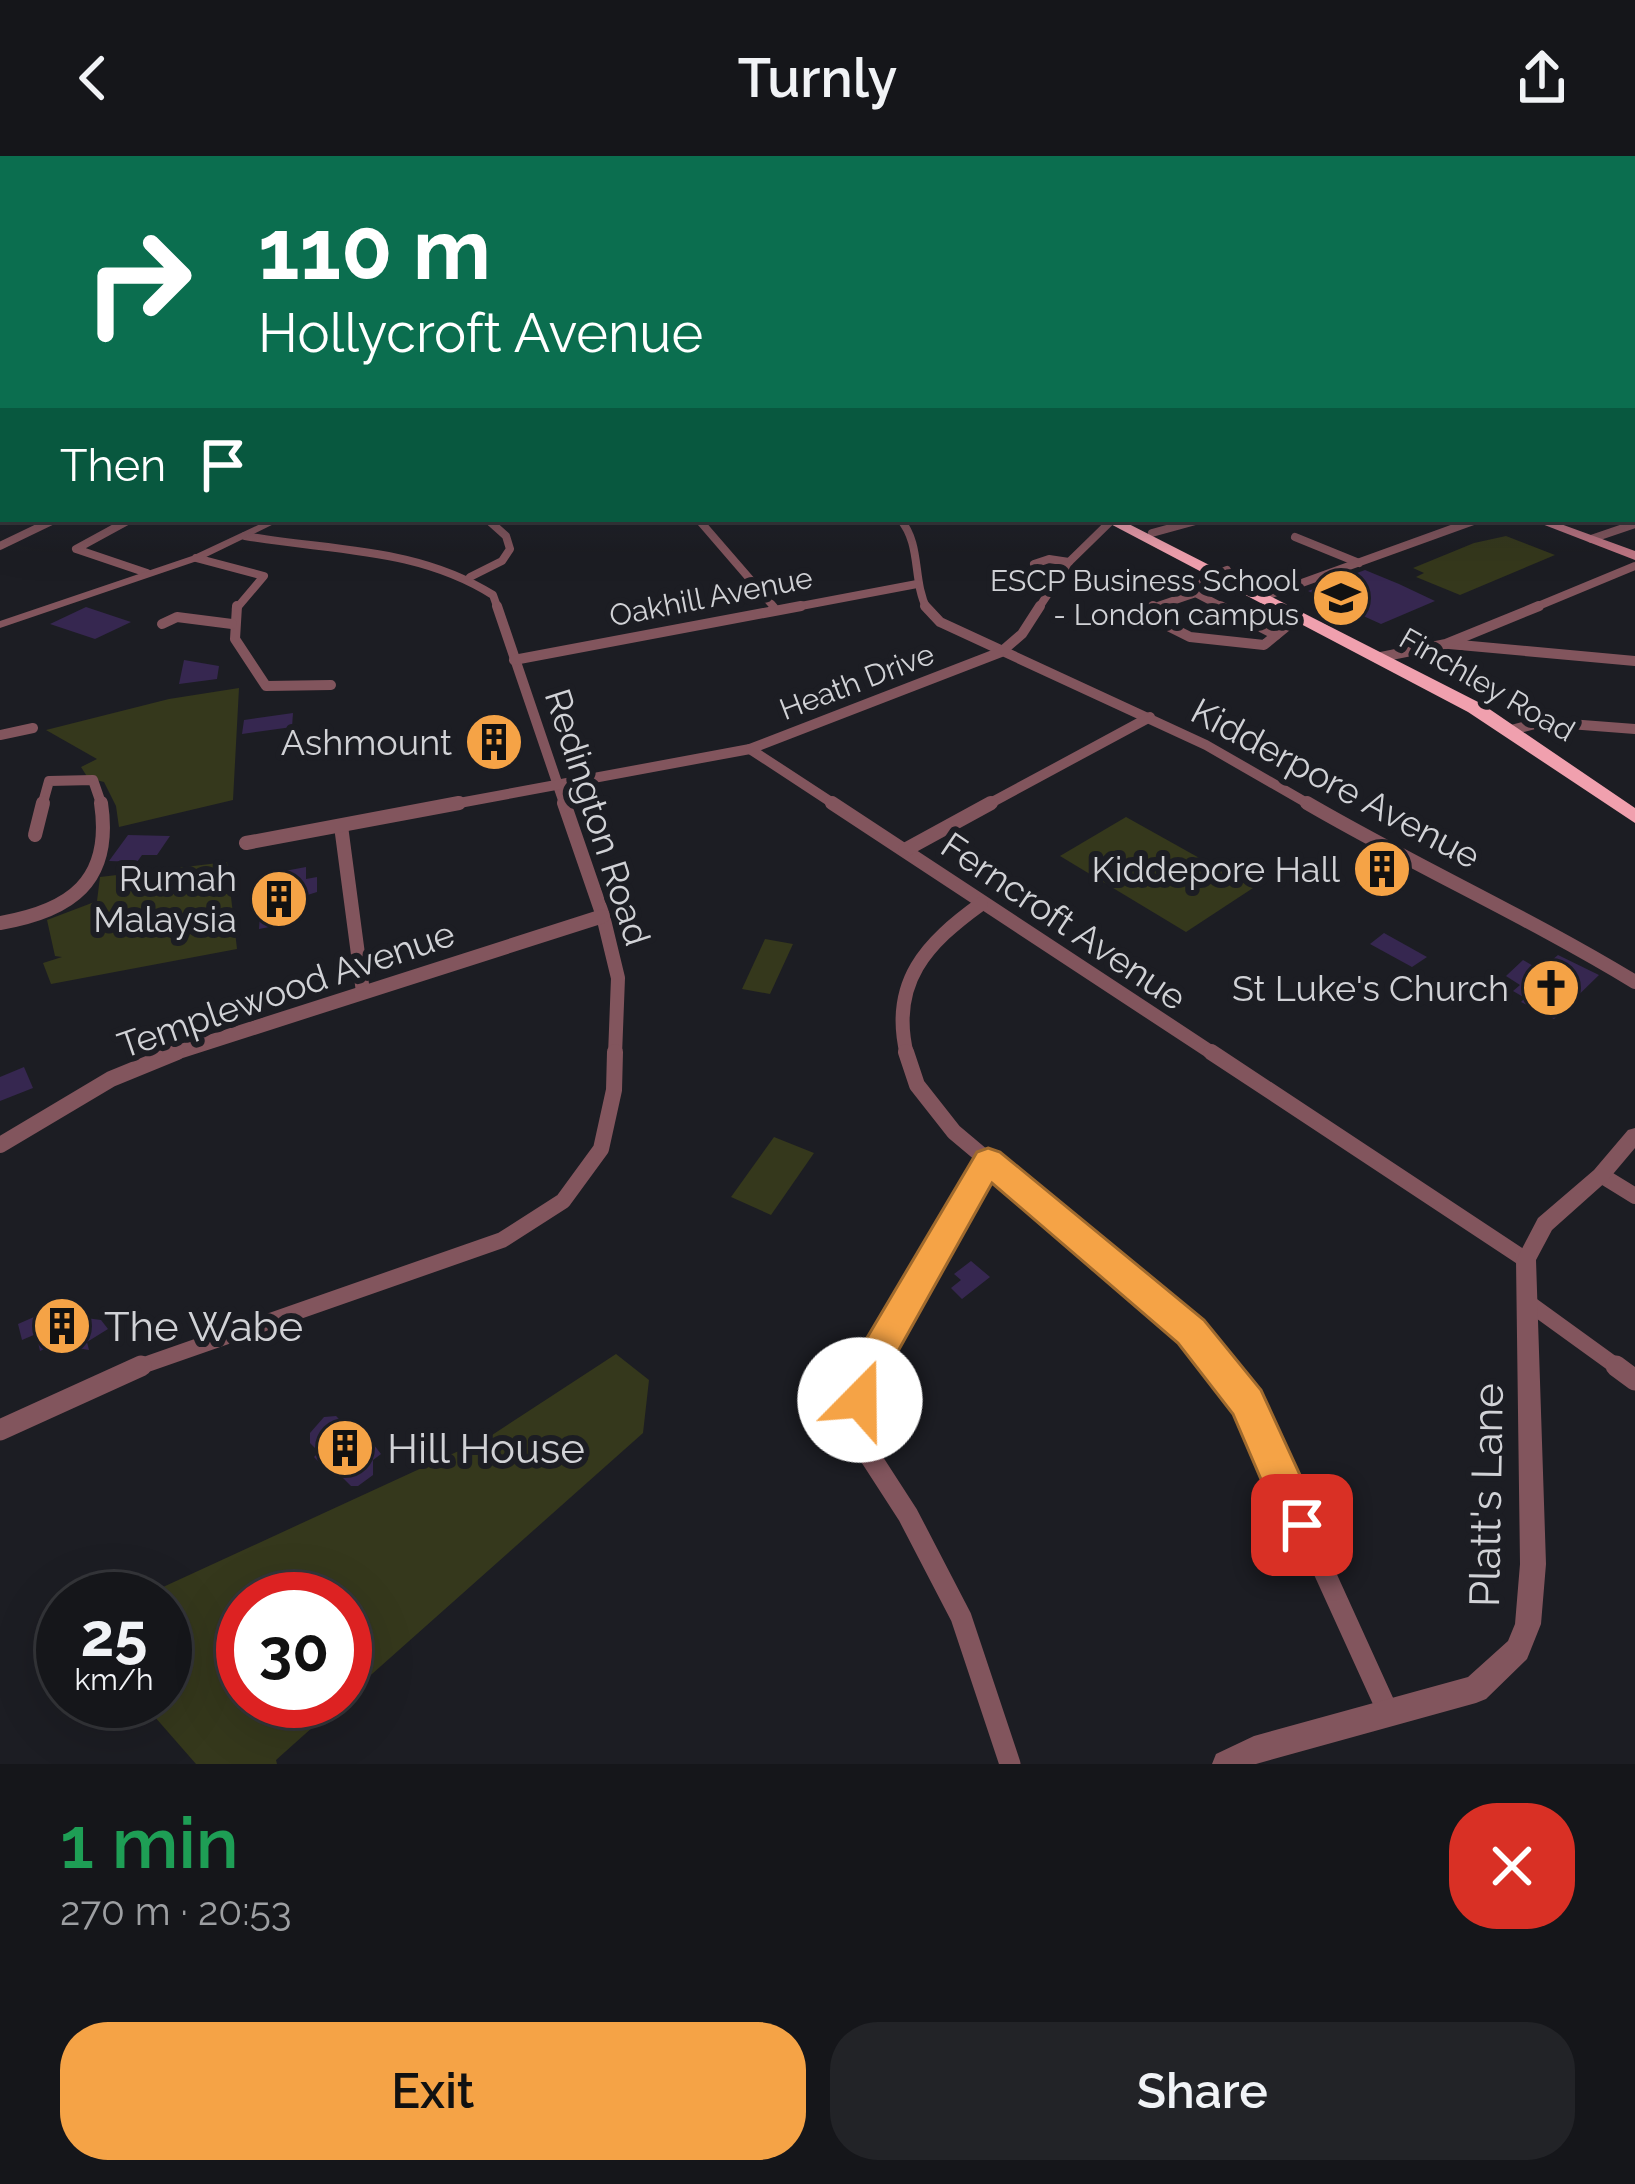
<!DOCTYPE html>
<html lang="en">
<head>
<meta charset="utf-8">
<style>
  body { margin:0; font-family:Raleway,sans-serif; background:#222327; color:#f1f3f6; height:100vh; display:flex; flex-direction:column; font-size:45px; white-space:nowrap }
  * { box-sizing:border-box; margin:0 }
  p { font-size:39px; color:#9d9fa2 }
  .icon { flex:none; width:66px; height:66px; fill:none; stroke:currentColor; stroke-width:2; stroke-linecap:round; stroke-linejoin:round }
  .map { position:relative; height:1608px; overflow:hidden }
  .sheet { display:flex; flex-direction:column; background:#15161a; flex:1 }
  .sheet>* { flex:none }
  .banner { position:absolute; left:0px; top:0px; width:1635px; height:366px; box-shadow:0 12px 48px #0002,0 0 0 3px #343539; background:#0b6e4f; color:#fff; overflow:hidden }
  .speed { position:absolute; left:36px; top:1416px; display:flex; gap:24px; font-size:60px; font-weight:700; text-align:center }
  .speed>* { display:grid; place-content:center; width:156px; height:156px; border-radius:50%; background:#15161a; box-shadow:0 12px 48px #0002,0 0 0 3px #343539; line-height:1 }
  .speed small { font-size:30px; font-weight:400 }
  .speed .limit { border:18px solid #d22; background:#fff; color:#111 }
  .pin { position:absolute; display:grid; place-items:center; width:102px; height:102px; color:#fff; margin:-51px; border-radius:24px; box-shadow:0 6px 18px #0006 }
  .me { position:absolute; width:132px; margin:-66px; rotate:22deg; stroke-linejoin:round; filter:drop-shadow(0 0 9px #0008) }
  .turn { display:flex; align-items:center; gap:42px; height:252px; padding:0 60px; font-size:54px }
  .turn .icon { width:156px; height:156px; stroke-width:2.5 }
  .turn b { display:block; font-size:84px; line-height:102px }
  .then { display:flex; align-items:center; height:114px; padding:0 60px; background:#0003; gap:24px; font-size:45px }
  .round { display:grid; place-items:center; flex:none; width:126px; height:126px; border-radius:48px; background:#222327 }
  .overview { display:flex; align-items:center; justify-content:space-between; height:204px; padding:0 60px }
  h1 { font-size:72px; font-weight:600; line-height:90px; color:#1e9e55 }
  .button { display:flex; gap:24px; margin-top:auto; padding:24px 60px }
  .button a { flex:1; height:138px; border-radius:48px; background:#f5a346; color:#111; font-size:48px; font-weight:600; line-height:138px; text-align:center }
  .button a+a { background:#222327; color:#f1f3f6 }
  header { display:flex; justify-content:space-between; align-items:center; height:156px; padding:0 60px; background:#15161a; font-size:54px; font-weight:600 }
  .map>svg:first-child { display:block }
  .green { fill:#35381c }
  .building { fill:#362750 }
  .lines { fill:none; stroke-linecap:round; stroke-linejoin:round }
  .minor-far4 { stroke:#82555d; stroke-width:8 }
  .minor-far3 { stroke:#82555d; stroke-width:10 }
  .minor-far2 { stroke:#82555d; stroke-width:14 }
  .minor-far1 { stroke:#82555d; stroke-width:16 }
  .minor { stroke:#82555d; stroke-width:21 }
  .tertiary { fill:#82555d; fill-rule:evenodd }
  .secondary { fill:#bc7482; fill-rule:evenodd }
  .trunk { fill:#f0a0ae; fill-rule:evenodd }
  .route { fill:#f5a346; stroke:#9f6a2e; stroke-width:3 }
  .labels { text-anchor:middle; stroke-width:12; stroke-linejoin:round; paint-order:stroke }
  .far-poi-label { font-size:30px; fill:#d1d2d6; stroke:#1c1d23; text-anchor:end }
  .far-street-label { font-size:30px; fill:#d1d2d6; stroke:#1c1d23 }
  .poi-label { font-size:36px; fill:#d1d2d6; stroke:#1c1d23; text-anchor:end }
  .street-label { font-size:36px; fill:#d1d2d6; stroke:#1c1d23 }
  .near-poi-label { font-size:42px; fill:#d1d2d6; stroke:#1c1d23; text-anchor:start }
  .near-street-label { font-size:42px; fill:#d1d2d6; stroke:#1c1d23 }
</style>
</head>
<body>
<header><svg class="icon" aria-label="back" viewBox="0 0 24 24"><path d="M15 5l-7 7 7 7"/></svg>Turnly<svg class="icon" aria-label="share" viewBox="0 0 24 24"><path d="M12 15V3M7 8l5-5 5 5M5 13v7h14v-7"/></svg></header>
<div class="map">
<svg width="1635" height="1608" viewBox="0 0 1635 1608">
  <rect width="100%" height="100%" fill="#1c1d23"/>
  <g class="green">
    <path d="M 1506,380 L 1555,399 L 1460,439 L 1416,421 L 1424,417 L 1413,412 L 1474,387 Z"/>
    <path d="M 239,532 L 233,644 L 119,671 L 116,650 L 104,626 L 88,622 L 81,611 L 97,603 L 46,574 L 169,543 Z"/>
    <path d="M 1126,661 L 1253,732 L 1186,776 L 1060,700 Z"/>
    <path d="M 227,706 L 237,793 L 51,828 L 43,807 L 62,801 L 55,800 L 47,764 L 97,745 L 100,721 Z"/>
    <path d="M 765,783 L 793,788 L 770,838 L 742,833 Z"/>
    <path d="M 774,981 L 814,997 L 771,1059 L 731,1041 Z"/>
    <path d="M 616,1198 L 649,1224 L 643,1277 L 345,1542 L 345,1443 L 243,1443 L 243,1545 L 342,1545 L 276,1604 L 277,1608 L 196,1608 L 154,1560 L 144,1562 L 146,1552 L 139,1545 L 165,1545 L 165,1443 L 137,1443 L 489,1281 Z"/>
  </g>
  <g class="building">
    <path d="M 1365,414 L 1399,428 L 1435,445 L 1381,468 L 1308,435 Z"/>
    <path d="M 86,451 L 131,466 L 95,483 L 50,468 Z"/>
    <path d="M 184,504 L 219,510 L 217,523 L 179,528 Z"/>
    <path d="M 293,557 L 292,571 L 242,578 L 244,564 Z"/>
    <path d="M 508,573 L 511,590 L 472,597 L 467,580 Z"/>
    <path d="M 128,679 L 170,680 L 157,699 L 142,699 L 137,706 L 109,705 Z"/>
    <path d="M 1371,696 L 1400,711 L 1410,716 L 1392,730 L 1353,711 Z"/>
    <path d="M 306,711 L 306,723 L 317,721 L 317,736 L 295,743 L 295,766 L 259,773 L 263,719 Z"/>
    <path d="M 1384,777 L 1427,801 L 1412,811 L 1370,788 Z"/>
    <path d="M 1558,799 L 1599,819 L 1554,863 L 1521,846 L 1525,842 L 1513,835 L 1520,829 L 1506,820 L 1523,804 L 1540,814 Z"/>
    <path d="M 24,911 L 33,932 L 0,945 L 0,921 Z"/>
    <path d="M 971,1105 L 990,1121 L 962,1143 L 951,1132 L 961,1124 L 954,1118 Z"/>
    <path d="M 66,1147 L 81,1151 L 86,1162 L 101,1164 L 108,1173 L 87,1186 L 89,1194 L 55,1188 L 40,1195 L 36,1178 L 22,1184 L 18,1168 Z"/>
    <path d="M 336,1260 L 348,1272 L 356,1266 L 381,1298 L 373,1304 L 373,1319 L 358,1330 L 351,1330 L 333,1312 L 329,1316 L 314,1301 L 319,1296 L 310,1287 L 310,1277 L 324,1261 Z"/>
  </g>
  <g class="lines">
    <g class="minor-far4">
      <path d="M 131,363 L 76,393 L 147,417"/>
      <path d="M 698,363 L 774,451"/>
      <path d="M 900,363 C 922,389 912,424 927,453"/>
      <path d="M 1152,377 L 1203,363"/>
      <path d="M 245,380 C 331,395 417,391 493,439 L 498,453"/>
      <path d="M 1295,381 L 1359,407"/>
      <path d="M 1591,383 L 1635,368"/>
      <path d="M 0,390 L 56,363"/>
      <path d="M 196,402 L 264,420 L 236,453"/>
      <path d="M 1057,419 L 1037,414 L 1034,408 L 1049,403 L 1069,406"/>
      <path d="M 470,421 L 502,405 L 510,393 L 506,380 L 487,363"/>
      <path d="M 1263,441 L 1479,363"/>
      <path d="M 785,453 L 917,428"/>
      <path d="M 1038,453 L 1069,406 L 1113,363"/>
      <path d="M 1149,453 L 1193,438"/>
      <path d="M 1226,453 L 1184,431 L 1227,414"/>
      <path d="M 1531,453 L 1635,410"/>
    </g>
    <g class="minor-far3">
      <path d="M 237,450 L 235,483 L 266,530 L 331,529"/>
      <path d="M 497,450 L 565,650"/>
      <path d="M 925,450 L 940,466 L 1206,589 L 1312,650"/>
      <path d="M 1153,450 L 1148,460 L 1190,481 L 1264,489 L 1286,471"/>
      <path d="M 1220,450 L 1276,479"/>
      <path d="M 162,468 L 177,461 L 232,468"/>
      <path d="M 1449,488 L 1635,505"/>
      <path d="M 1381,501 L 1446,488 L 1539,450"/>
      <path d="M 514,504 L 801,450"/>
      <path d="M 1511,574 L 1543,566 L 1635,573"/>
      <path d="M 0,579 L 33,572"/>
      <path d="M 750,593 L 837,650"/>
      <path d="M 42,650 L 49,625 L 93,624 L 102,650"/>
      <path d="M 443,650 L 750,593 L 1001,496 L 1022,478 L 1040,450"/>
      <path d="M 985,650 L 1150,561"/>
    </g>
    <g class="minor-far2">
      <path d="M 564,647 L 603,760 L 618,822 L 615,899"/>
      <path d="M 832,647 L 1215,899"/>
      <path d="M 1307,647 C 1415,710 1528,761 1635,826"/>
      <path d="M 341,670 L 363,836"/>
      <path d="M 35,679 L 43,647"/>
      <path d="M 246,687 L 459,647"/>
      <path d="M 905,694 L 991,647"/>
      <path d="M 0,767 C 70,755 113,726 101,647"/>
      <path d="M 169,899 L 603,760"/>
      <path d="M 907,899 C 889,826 927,787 981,748"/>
    </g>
    <g class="minor-far1">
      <path d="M 906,896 L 917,929 L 954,976 L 1191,1175 L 1221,1213"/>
      <path d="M 1211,896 L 1526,1104"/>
      <path d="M 0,989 L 111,923 L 177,896"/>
      <path d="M 1601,1019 L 1635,1040"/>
      <path d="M 1526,1145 L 1620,1213"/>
      <path d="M 133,1213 L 502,1084 L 563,1045 L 601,993 L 614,934 L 615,896"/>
      <path d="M 868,1213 L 989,1005"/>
    </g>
    <g class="minor">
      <path d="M 870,1210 L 865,1219 L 861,1274 L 866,1294 L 908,1359 L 961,1461 L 1010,1608"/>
      <path d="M 1219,1210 L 1247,1246 L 1388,1556"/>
      <path d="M 1616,1210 L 1635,1224"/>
      <path d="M 0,1274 L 141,1210"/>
    </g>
    <g class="tertiary">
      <rect x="1632" y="295" width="3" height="6"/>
      <path d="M 271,363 L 284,363 L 200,404 L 0,472 L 0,465 L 192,400 Z"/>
      <path d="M 1635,972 L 1635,992 L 1608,1024 L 1552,1074 L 1536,1104 L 1546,1408 L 1541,1468 L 1527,1503 L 1486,1543 L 1476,1547 L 1256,1608 L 1212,1608 L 1216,1598 L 1254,1580 L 1468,1521 L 1508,1485 L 1515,1468 L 1520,1408 L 1516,1104 L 1538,1062 L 1594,1014 L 1628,974 Z"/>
    </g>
    <g class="secondary">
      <path d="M 3,248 L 3,260 L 0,261 L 0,249 Z"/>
      <path d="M 1529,363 L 1547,363 L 1635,395 L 1635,404 Z"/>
    </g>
    <path class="trunk" d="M 1101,363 L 1119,363 L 1482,548 L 1635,652 L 1635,667 L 1468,556 Z"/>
  </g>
  <linearGradient id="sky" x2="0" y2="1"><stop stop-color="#0f1013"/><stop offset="0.43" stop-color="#3a4050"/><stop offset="1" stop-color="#3a4050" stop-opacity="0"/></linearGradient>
  <rect width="1635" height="396" fill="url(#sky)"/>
  <path class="route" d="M 988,992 L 1000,996 L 1204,1164 L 1261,1234 L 1323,1369 L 1317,1384 L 1302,1390 L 1287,1384 L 1233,1258 L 1178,1187 L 992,1027 L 883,1222 L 874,1257 L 860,1262 L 847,1257 L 841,1244 L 852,1207 L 977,996 Z"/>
  <defs>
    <symbol id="university-disc" viewBox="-11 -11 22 22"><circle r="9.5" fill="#f5a346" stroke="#1c1d23"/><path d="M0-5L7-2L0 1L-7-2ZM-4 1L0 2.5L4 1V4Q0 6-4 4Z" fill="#111"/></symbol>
    <symbol id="building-disc" viewBox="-11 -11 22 22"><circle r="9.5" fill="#f5a346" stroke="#1c1d23"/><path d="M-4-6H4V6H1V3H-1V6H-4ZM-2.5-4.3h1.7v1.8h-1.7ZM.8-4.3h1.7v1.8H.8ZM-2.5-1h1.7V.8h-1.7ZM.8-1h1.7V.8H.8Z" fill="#111"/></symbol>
    <symbol id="church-disc" viewBox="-11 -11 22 22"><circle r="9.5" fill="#f5a346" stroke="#1c1d23"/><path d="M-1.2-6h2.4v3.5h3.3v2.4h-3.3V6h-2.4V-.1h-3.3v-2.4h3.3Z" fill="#111"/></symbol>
  </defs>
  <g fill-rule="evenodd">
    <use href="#university-disc" x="1308" y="409" width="66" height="66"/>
    <use href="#building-disc" x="461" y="553" width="66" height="66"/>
    <use href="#building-disc" x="1349" y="680" width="66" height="66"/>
    <use href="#building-disc" x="246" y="710" width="66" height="66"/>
    <use href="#church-disc" x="1518" y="799" width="66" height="66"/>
    <use href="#building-disc" x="29" y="1137" width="66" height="66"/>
    <use href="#building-disc" x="312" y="1259" width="66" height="66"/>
  </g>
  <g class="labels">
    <g class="far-poi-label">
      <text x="1299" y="435">ESCP Business School<tspan x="1299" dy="34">- London campus</tspan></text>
    </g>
    <g class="far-street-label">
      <text transform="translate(711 441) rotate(-11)" y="10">Oakhill Avenue</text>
      <text transform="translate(857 526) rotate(-21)" y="10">Heath Drive</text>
      <text transform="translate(1487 529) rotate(30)" y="10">Finchley Road</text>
    </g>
    <g class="poi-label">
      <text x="452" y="599">Ashmount</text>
      <text x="1340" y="726">Kiddepore Hall</text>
      <text x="237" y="735">Rumah<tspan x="237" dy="41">Malaysia</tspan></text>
      <text x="1509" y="845">St Luke's Church</text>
    </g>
    <g class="street-label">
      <text transform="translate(1336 627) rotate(28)" y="13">Kidderpore Avenue</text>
      <text transform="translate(598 661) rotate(72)" y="13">Redington Road</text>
      <text transform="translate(1064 765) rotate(34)" y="13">Ferncroft Avenue</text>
      <text transform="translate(286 833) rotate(-19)" y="13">Templewood Avenue</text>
    </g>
    <g class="near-poi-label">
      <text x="104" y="1185">The Wabe</text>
      <text x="387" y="1307">Hill House</text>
    </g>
    <g class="near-street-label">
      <text transform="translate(1486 1339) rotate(-89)" y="15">Platt's Lane</text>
    </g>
  </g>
</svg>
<div class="speed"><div>25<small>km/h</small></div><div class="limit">30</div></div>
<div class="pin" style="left:1302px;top:1369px;background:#d93025"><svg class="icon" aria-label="arrive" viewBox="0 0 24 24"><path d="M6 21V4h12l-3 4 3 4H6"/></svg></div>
<svg class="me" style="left:860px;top:1244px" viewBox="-20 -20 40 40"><circle r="19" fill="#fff"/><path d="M0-13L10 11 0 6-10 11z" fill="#f5a346"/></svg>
<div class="banner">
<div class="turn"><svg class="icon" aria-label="right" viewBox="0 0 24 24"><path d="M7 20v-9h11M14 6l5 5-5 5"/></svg><div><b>110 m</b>Hollycroft Avenue</div></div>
<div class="then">Then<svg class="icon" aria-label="arrive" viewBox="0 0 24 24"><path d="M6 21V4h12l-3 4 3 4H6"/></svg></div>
</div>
</div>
<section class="sheet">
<div class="overview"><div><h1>1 min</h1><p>270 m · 20:53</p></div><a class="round" style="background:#d93025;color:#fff"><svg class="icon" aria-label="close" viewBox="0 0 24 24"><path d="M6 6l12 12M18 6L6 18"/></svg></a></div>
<div class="button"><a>Exit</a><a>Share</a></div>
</section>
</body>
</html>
